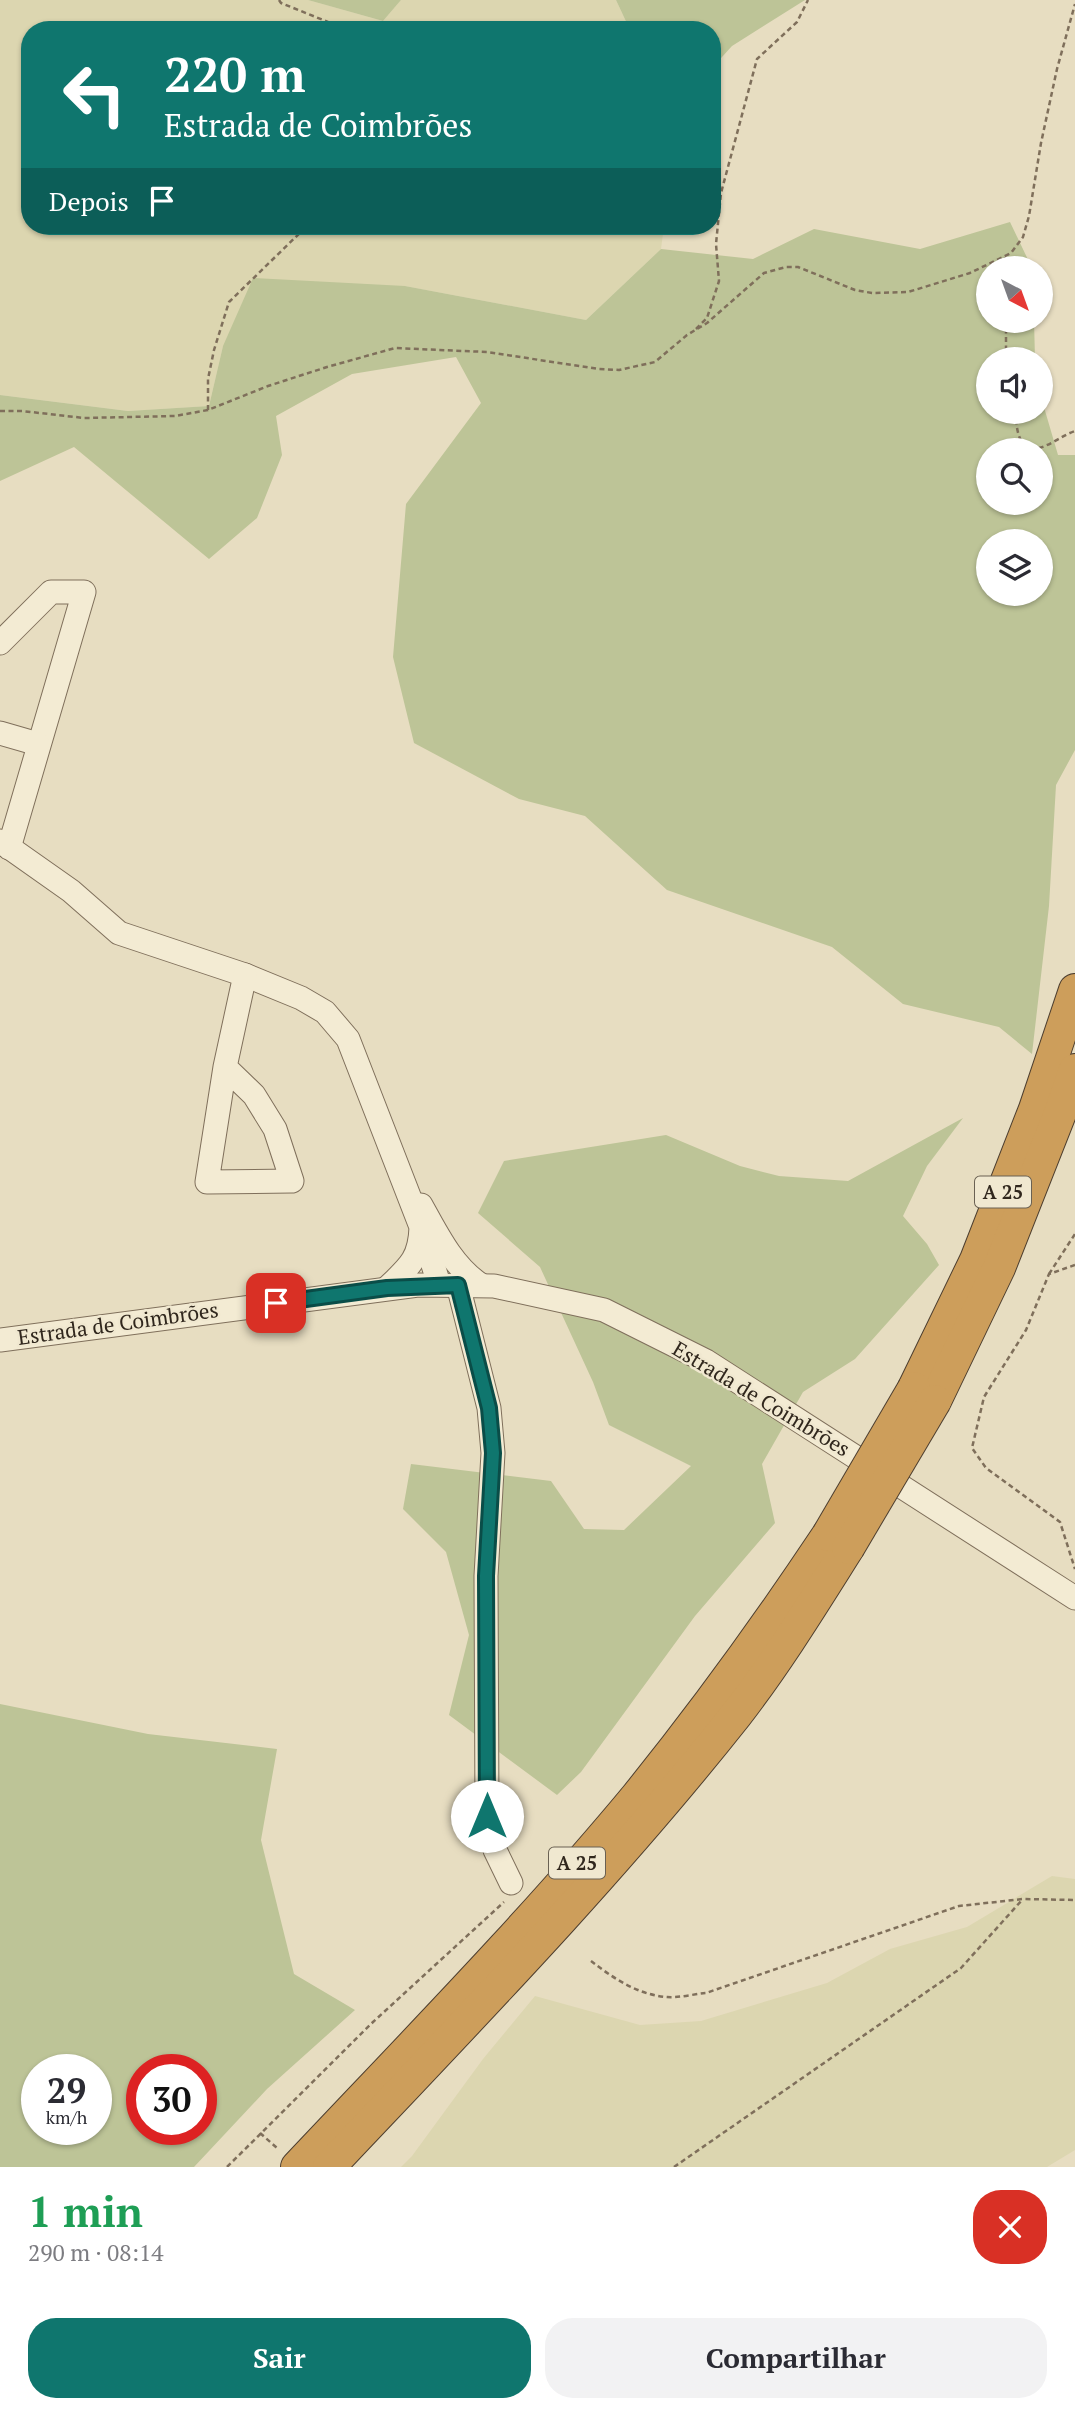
<!DOCTYPE html>
<html lang="pt">
<head>
<meta charset="utf-8">
<style>
  body { margin:0; font-family:"PT Serif",serif; background:#f2f2f3; color:#2b2b33; height:100vh; display:flex; flex-direction:column; font-size:26px; white-space:nowrap }
  * { box-sizing:border-box; margin:0 }
  p { font-size:23px; color:#7c7c81 }
  .icon { flex:none; width:38px; height:38px; fill:none; stroke:currentColor; stroke-width:2; stroke-linecap:round; stroke-linejoin:round }
  .map { position:relative; height:2167px; overflow:hidden }
  .sheet { display:flex; flex-direction:column; background:#fff; flex:1 }
  .sheet>* { flex:none }
  .guide { position:absolute; left:21px; top:21px; width:700px; height:214px; border-radius:28px; box-shadow:0 2px 5px #0004; background:#0f766e; color:#fff; overflow:hidden }
  .needle { width:46px; rotate:139deg }
  .fabs { position:absolute; left:976px; top:256px; display:grid; gap:14px }
  .fabs a { display:grid; place-items:center; width:77px; height:77px; border-radius:50%; background:#fff; box-shadow:0 2px 5px #0004; font-size:35px }
  .speed { position:absolute; left:21px; top:2054px; display:flex; gap:14px; font-size:35px; font-weight:700; text-align:center }
  .speed>* { display:grid; place-content:center; width:91px; height:91px; border-radius:50%; background:#fff; box-shadow:0 2px 5px #0004; line-height:1 }
  .speed small { font-size:18px; font-weight:400 }
  .speed .limit { border:10px solid #d22; background:#fff; color:#111 }
  .pin { position:absolute; display:grid; place-items:center; width:60px; height:60px; color:#fff; margin:-30px; border-radius:14px; box-shadow:0 4px 10px #0006 }
  .me { position:absolute; width:77px; margin:-38px; rotate:0deg; stroke-linejoin:round; filter:drop-shadow(0 0 5px #0008) }
  .turn { display:flex; align-items:center; gap:24px; height:147px; padding:0 28px; font-size:32px }
  .turn .icon { width:91px; height:91px; stroke-width:2.5 }
  .turn b { display:block; font-size:49px; line-height:60px }
  .then { display:flex; align-items:center; height:66px; padding:0 28px; background:#0003; gap:14px; font-size:26px }
  .round { display:grid; place-items:center; flex:none; width:74px; height:74px; border-radius:28px; background:#f2f2f3 }
  .headline { display:flex; align-items:center; justify-content:space-between; height:119px; padding:0 28px }
  h1 { font-size:42px; font-weight:600; line-height:52px; color:#1e9e55 }
  .cta { display:flex; gap:14px; margin-top:auto; padding:14px 28px }
  .cta a { flex:1; height:80px; border-radius:28px; background:#0f766e; color:#fff; font-size:28px; font-weight:600; line-height:80px; text-align:center }
  .cta a+a { background:#f2f2f3; color:#2b2b33 }
  .map>svg:first-child { display:block }
  .farmland { fill:#dcd6b0 }
  .green { fill:#bdc497; fill-rule:evenodd }
  .lines { fill:none; stroke-linecap:round; stroke-linejoin:round }
  .minor-casing { stroke:#7f6f5b; stroke-width:25 }
  .highway-casing { stroke:#4d3e2f; stroke-width:34 }
  .path { stroke:#7f6f5b; stroke-width:2.5; stroke-dasharray:5 3.5; stroke-linecap:butt }
  .minor { stroke:#f3ebd3; stroke-width:23 }
  .highway { stroke:#cd9e5b; stroke-width:32 }
  .highway-bridge-casing { stroke:#4d3e2f; stroke-width:34; stroke-linecap:butt }
  .highway-bridge { stroke:#cd9e5b; stroke-width:32 }
  .route-casing { stroke:#0a4d48; stroke-width:18 }
  .route { stroke:#0f766e; stroke-width:12 }
  .labels { text-anchor:middle; stroke-width:5; stroke-linejoin:round; paint-order:stroke }
  .shield { fill:#f0e8d0; stroke:#6a6153; stroke-width:2 }
  .shield-label { font-size:19px; font-weight:bold; fill:#30271d }
  .street-label { font-size:21px; fill:#30271d; stroke:#f0e8d0 }
</style>
</head>
<body>
<div class="map">
<svg width="1075" height="2167" viewBox="0 0 1075 2167">
  <rect width="100%" height="100%" fill="#e7ddc1"/>
  <g class="farmland">
    <path d="M 0,0 L 308,0 L 383,21 L 401,0 L 616,0 L 630,30 L 30,30 L 30,226 L 664,226 L 661,249 L 586,320 L 405,286 L 223,346 L 209,406 L 128,411 L 0,395 Z"/>
    <path d="M 1052,1876 L 1075,1879 L 1075,2150 L 1047,2167 L 401,2167 L 412,2156 L 483,2059 L 535,1996 L 640,2025 L 701,2021 L 827,1983 L 890,1949 L 967,1927 Z"/>
  </g>
  <g class="green">
    <path d="M 308,0 L 401,0 L 383,21 Z"/>
    <path d="M 616,0 L 805,0 L 732,46 L 712,68 L 712,30 L 630,30 Z"/>
    <path d="M 1010,222 L 1032,268 L 989,268 L 989,320 L 1034,320 L 1035,359 L 989,359 L 989,411 L 1041,411 L 1041,397 L 1058,455 L 1075,455 L 1075,750 L 1056,785 L 1049,906 L 1032,1054 L 999,1027 L 903,1004 L 832,947 L 667,890 L 585,816 L 519,799 L 414,743 L 393,657 L 406,504 L 481,403 L 456,357 L 352,374 L 276,416 L 282,455 L 257,518 L 209,559 L 74,447 L 0,481 L 0,395 L 128,411 L 209,406 L 223,346 L 253,278 L 405,286 L 586,320 L 661,249 L 753,259 L 814,229 L 920,249 ZM 989,450 L 1041,450 L 1041,502 L 989,502 ZM 989,541 L 1041,541 L 1041,593 L 989,593 Z"/>
    <path d="M 963,1118 L 927,1166 L 903,1216 L 927,1244 L 939,1265 L 855,1359 L 803,1392 L 762,1464 L 775,1523 L 695,1616 L 581,1772 L 557,1795 L 449,1715 L 469,1635 L 446,1552 L 403,1509 L 411,1464 L 551,1481 L 584,1529 L 624,1530 L 691,1466 L 609,1425 L 593,1382 L 540,1267 L 478,1213 L 504,1161 L 666,1135 L 740,1166 L 779,1176 L 848,1181 Z"/>
    <path d="M 0,1704 L 148,1734 L 277,1749 L 261,1840 L 294,1974 L 355,2010 L 267,2089 L 194,2167 L 0,2167 ZM 96,2070 L 96,2130 L 37,2130 L 37,2070 ZM 201,2070 L 201,2130 L 142,2130 L 142,2070 Z"/>
  </g>
  <g class="lines">
    <defs>
      <g id="minor">
        <path d="M 0,643 L 51,592 L 84,592 L 9,848"/>
        <path d="M 0,733 L 38,744"/>
        <path d="M 0,841 L 71,891 L 119,933 L 245,975 L 301,998 L 325,1012 L 348,1039 L 421,1227 C 420,1259 409,1267 387,1288"/>
        <path d="M 225,1067 L 254,1095 L 275,1129 L 292,1181 L 207,1182 L 225,1067 L 245,975"/>
        <path d="M 421,1205 C 437,1234 453,1267 481,1285"/>
        <path d="M 422,1230 L 439,1284"/>
        <path d="M 458,1285 L 489,1408 L 493,1453 L 486,1576 L 487,1816 L 495,1850 L 511,1883"/>
        <path d="M 0,1340 L 418,1285 L 494,1286 L 604,1310 L 706,1361 L 1075,1598"/>
      </g>
      <g id="highway">
        <path d="M 914,1388 L 976,1260 L 1035,1109 L 1075,990"/>
        <path d="M 935,1401 L 999,1268 L 1061,1111 L 1075,1070"/>
        <path d="M 297,2167 C 412,2045 530,1925 637,1796 C 705,1712 768,1625 828,1535"/>
        <path d="M 329,2167 C 468,2020 610,1874 736,1715 C 777,1662 812,1605 848,1548"/>
      </g>
    </defs>
    <use href="#minor" class="minor-casing"/>
    <use href="#highway" class="highway-casing"/>
    <g class="path">
      <path d="M 279,0 L 281,3 L 348,30"/>
      <path d="M 1005,257 L 1006,268"/>
      <path d="M 1006,320 L 1006,359"/>
      <path d="M 696,329 L 707,318 L 719,281 L 716,244 L 721,193 L 757,59 L 797,22 L 808,0"/>
      <path d="M 208,410 L 208,379 L 214,350 L 229,302 L 307,226"/>
      <path d="M 0,411 L 22,411 L 84,418 L 175,416 L 208,410 L 268,386 L 327,367 L 395,348 L 487,352 L 599,369 L 619,370 L 655,362 L 687,335 L 707,323 L 764,273 L 786,267 L 798,267 L 855,290 L 872,293 L 908,292 L 970,273 L 1011,253 L 1023,237 L 1029,216 L 1041,143 L 1057,69 L 1075,4"/>
      <path d="M 1016,411 C 1016,425 1017,453 1039,448 C 1051,445 1063,435 1075,431"/>
      <path d="M 1075,1265 L 1049,1274 L 1026,1330 L 984,1397 L 972,1448 L 986,1468 L 1060,1522 L 1075,1569"/>
      <path d="M 1049,1274 L 1075,1234"/>
      <path d="M 591,1961 C 613,1978 638,1995 667,1997 C 679,1998 694,1994 706,1993 L 959,1906 L 1023,1899 L 1075,1900"/>
      <path d="M 260,2133 L 277,2148"/>
      <path d="M 227,2167 L 373,2022 L 504,1902"/>
      <path d="M 674,2167 L 961,1968 L 1022,1900"/>
    </g>
    <use href="#minor" class="minor"/>
    <use href="#highway" class="highway"/>
    <defs>
      <g id="highway-bridge">
        <path d="M 828,1535 L 914,1388"/>
        <path d="M 848,1548 L 935,1401"/>
      </g>
    </defs>
    <use href="#highway-bridge" class="highway-bridge-casing"/>
    <use href="#highway-bridge" class="highway-bridge"/>
  </g>
  <g class="lines">
    <defs>
      <path id="route" d="M 276,1303 L 387,1288 L 458,1285 L 489,1408 L 493,1453 L 486,1576 L 487,1816"/>
    </defs>
    <use href="#route" class="route-casing"/>
    <use href="#route" class="route"/>
  </g>
  <g class="labels">
    <g class="shield">
      <rect x="975" y="1176.5" width="56" height="31" rx="5"/>
      <rect x="549" y="1847.5" width="56" height="31" rx="5"/>
    </g>
    <g class="shield-label">
      <text x="1003" y="1199">A 25</text>
      <text x="577" y="1870">A 25</text>
    </g>
    <g class="street-label">
      <text transform="translate(118 1324) rotate(-8)" y="7">Estrada de Coimbrões</text>
      <text transform="translate(761 1399) rotate(31)" y="7">Estrada de Coimbrões</text>
    </g>
  </g>
</svg>
<div class="fabs">
<a><svg class="needle" viewBox="-14 -14 28 28"><path d="M0-13l5 13h-10z" fill="#e53935"/><path d="M0 13l5-13h-10z" fill="#7c7c81"/></svg></a>
<a><svg class="icon" aria-label="sound" viewBox="0 0 24 24"><path d="M4 9h4l5-4v14l-5-4H4zM17 9q2 3 0 6"/></svg></a>
<a><svg class="icon" aria-label="search" viewBox="0 0 24 24"><circle cx="10" cy="10" r="6"/><path d="M15 15l6 6"/></svg></a>
<a><svg class="icon" aria-label="layers" viewBox="0 0 24 24"><path d="M12 4l9 5-9 5-9-5zM3 14l9 5 9-5"/></svg></a>
</div>
<div class="speed"><div>29<small>km/h</small></div><div class="limit">30</div></div>
<div class="pin" style="left:276px;top:1303px;background:#d93025"><svg class="icon" aria-label="arrive" viewBox="0 0 24 24"><path d="M6 21V4h12l-3 4 3 4H6"/></svg></div>
<svg class="me" style="left:487px;top:1816px" viewBox="-20 -20 40 40"><circle r="19" fill="#fff"/><path d="M0-13L10 11 0 6-10 11z" fill="#0f766e"/></svg>
<div class="guide">
<div class="turn"><svg class="icon" aria-label="left" viewBox="0 0 24 24"><path d="M17 20v-9H6M10 6l-5 5 5 5"/></svg><div><b>220 m</b>Estrada de Coimbrões</div></div>
<div class="then">Depois<svg class="icon" aria-label="arrive" viewBox="0 0 24 24"><path d="M6 21V4h12l-3 4 3 4H6"/></svg></div>
</div>
</div>
<section class="sheet">
<div class="headline"><div><h1>1 min</h1><p>290 m · 08:14</p></div><a class="round" style="background:#d93025;color:#fff"><svg class="icon" aria-label="close" viewBox="0 0 24 24"><path d="M6 6l12 12M18 6L6 18"/></svg></a></div>
<div class="cta"><a>Sair</a><a>Compartilhar</a></div>
</section>
</body>
</html>
